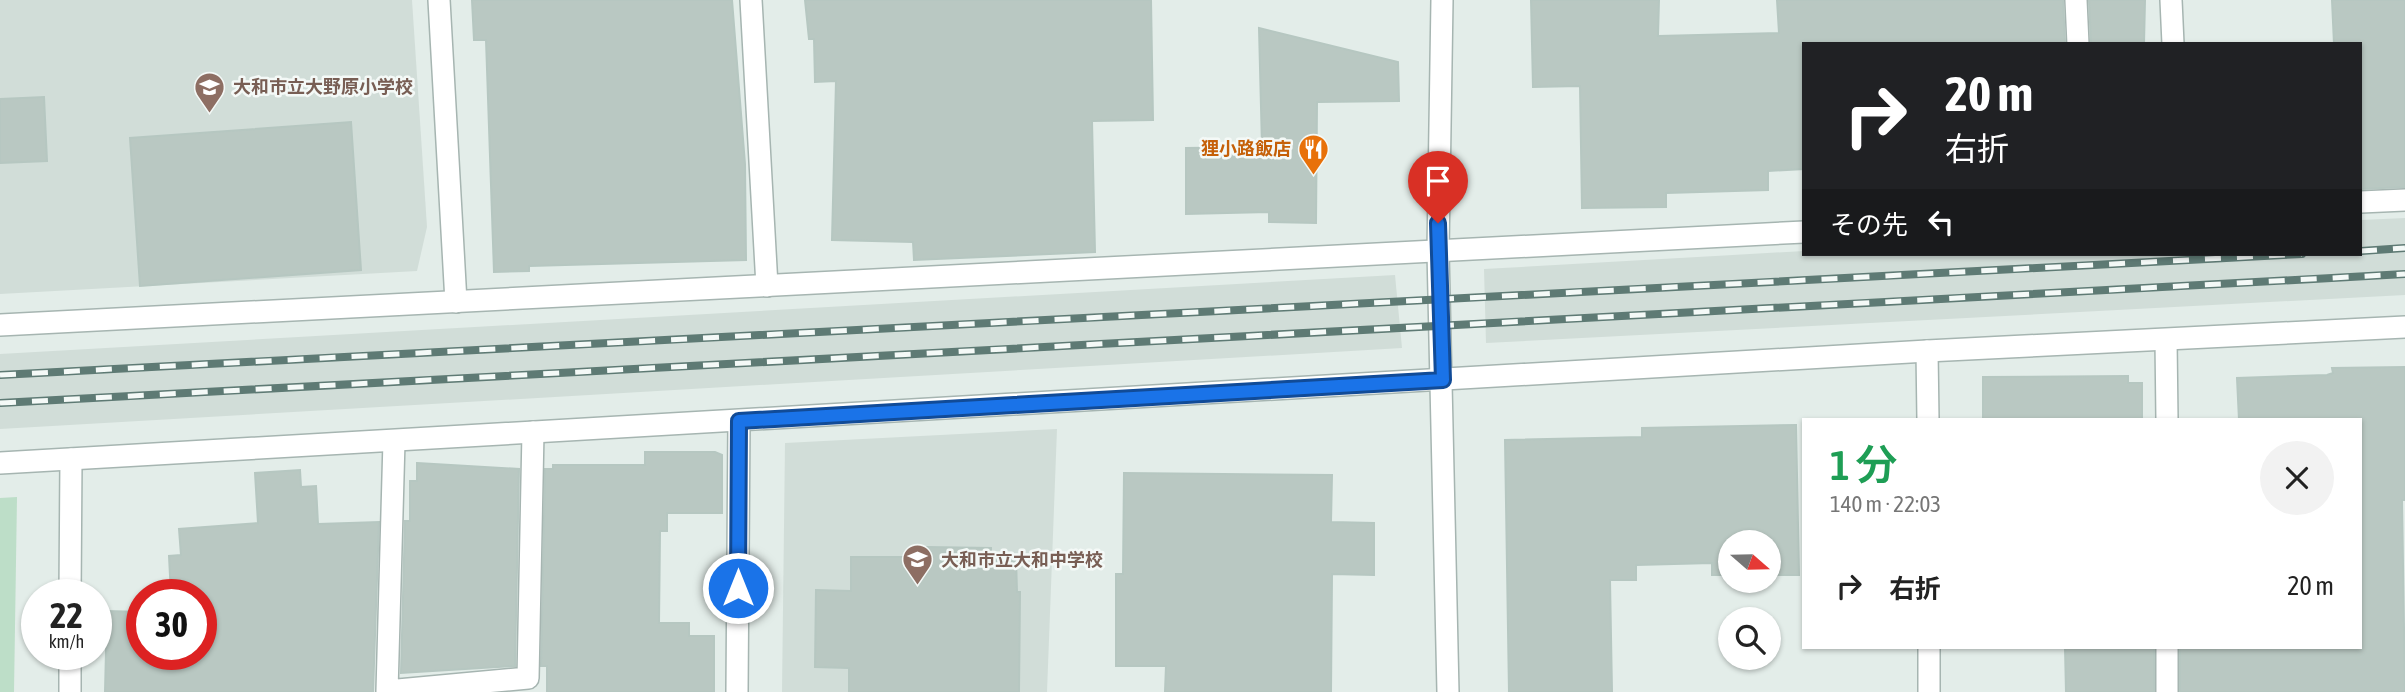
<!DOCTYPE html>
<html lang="ja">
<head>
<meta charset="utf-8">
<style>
  body { margin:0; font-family:"Asap Condensed","Noto Sans JP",sans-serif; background:#f2f2f2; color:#222; height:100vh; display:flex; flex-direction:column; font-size:26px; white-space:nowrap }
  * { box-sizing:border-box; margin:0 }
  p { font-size:23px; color:#767676 }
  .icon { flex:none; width:38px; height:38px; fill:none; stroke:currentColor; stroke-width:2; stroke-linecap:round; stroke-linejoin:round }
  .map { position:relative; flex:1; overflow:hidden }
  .details { position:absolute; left:1802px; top:418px; width:560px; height:231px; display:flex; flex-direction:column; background:#fff; border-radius:0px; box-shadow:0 2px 5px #0004 }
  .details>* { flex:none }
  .guide { position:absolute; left:1802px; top:42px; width:560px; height:214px; border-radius:0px; box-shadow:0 2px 5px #0004; background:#202124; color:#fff; overflow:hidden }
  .needle { width:46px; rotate:110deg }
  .controls { position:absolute; left:1718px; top:530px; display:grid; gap:14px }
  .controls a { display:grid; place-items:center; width:63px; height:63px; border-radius:50%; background:#fff; box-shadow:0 2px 5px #0004; font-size:35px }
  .speed { position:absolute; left:21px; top:579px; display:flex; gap:14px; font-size:35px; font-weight:700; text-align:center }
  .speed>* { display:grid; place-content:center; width:91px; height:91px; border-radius:50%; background:#fff; box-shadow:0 2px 5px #0004; line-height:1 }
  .speed small { font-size:18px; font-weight:400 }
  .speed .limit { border:10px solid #d22; background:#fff; color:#111 }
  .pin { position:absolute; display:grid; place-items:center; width:60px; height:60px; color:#fff; margin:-72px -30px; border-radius:50% 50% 50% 0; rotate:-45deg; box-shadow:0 0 7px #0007 }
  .pin .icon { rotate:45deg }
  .me { position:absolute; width:77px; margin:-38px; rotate:0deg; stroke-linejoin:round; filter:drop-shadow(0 0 5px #0008) }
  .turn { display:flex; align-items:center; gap:24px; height:147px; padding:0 28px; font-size:32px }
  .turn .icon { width:91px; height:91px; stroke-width:2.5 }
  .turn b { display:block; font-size:49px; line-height:60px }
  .then { display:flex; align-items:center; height:66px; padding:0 28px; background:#0003; gap:14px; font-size:26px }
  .round { display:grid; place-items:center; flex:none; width:74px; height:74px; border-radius:37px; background:#f2f2f2 }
  .head { display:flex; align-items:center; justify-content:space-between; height:119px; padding:0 28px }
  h1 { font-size:42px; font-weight:600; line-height:52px; color:#1e9e55 }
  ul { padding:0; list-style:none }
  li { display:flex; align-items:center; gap:21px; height:98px; padding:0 28px }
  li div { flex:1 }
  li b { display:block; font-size:26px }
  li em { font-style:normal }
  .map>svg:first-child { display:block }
  .built { fill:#d1ddd8 }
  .green { fill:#bddec8 }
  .building { fill:#b9c8c2; stroke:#b6c7c1; stroke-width:2 }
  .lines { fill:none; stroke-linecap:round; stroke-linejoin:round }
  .minor-casing { stroke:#a6b5b1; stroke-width:24 }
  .minor { stroke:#fff; stroke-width:21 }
  .rail-casing { stroke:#5e7a74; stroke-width:8 }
  .rail { stroke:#f4f9f7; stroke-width:5; stroke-dasharray:16; stroke-linecap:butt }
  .route-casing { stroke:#114b97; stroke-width:18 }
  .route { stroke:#1a73e8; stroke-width:12 }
  .labels { text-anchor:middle; stroke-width:5; stroke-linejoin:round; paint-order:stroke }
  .education-label { font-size:18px; font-weight:bold; fill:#785e54; stroke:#f4f9f7; text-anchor:start }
  .food-label { font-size:18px; font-weight:bold; fill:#c56008; stroke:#f4f9f7; text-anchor:end }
</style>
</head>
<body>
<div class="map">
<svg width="2405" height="692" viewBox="0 0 2405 692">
  <rect width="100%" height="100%" fill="#e3ede9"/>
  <g class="built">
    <path d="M 0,0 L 412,0 L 427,227 L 417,271 L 0,294 Z"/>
    <path d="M 2405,218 L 2405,295 L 1486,343 L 1484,269 L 1804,251 L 2361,254 L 2361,220 Z"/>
    <path d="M 1395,275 L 1402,348 L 0,429 L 0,354 Z"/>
    <path d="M 1057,429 L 1047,692 L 782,692 L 785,443 Z"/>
  </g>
  <path class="green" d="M 17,497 L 14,692 L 0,692 L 0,498 Z"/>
  <g class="building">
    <path d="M 472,0 L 732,0 L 745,164 L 746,260 L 529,266 L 529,271 L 494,272 L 486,40 L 474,40 Z"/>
    <path d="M 805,0 L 1151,0 L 1153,120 L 1092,121 L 1095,252 L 914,260 L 913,242 L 832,240 L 836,81 L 815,82 L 814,39 L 809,39 Z"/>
    <path d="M 1531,0 L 1659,0 L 1658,36 L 1779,33 L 1777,0 L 2063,0 L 2065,44 L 1804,44 L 1804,169 L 1768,171 L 1768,190 L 1666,193 L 1666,207 L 1582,208 L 1580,86 L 1533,87 Z"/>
    <path d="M 2089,0 L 2145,0 L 2144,44 L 2091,44 Z"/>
    <path d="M 2332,0 L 2405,0 L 2405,187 L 2361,189 L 2361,44 L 2334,44 Z"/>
    <path d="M 1259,28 L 1398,62 L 1399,101 L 1317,102 L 1316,223 L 1269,222 L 1269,212 L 1186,214 L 1186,148 L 1262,147 Z"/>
    <path d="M 44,97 L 47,161 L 0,163 L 0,99 Z"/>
    <path d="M 351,122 L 361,270 L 140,286 L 130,138 Z"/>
    <path d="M 2405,367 L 2405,500 L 2402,500 L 2405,692 L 2180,692 L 2180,648 L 2361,648 L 2361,420 L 2239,420 L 2237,378 L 2327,375 L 2333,373 L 2332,368 Z"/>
    <path d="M 2128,376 L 2128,383 L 2142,383 L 2142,420 L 1983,420 L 1983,377 Z"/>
    <path d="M 1796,425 L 1799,575 L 1769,575 L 1769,542 L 1731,542 L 1731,575 L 1712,575 L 1712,563 L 1636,565 L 1636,580 L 1610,580 L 1612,692 L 1509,692 L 1505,440 L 1642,437 L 1642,428 Z"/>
    <path d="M 645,452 L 715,452 L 722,455 L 722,513 L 667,513 L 667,531 L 660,531 L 659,623 L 689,623 L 689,636 L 714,636 L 714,692 L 547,692 L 547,666 L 541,666 L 545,469 L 553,469 L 553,465 L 645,465 Z"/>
    <path d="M 417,463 L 519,469 L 515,666 L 401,673 L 405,521 L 410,521 L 410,481 L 417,481 Z"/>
    <path d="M 300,470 L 301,487 L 316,486 L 318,524 L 379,522 L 373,692 L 105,692 L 107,611 L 142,612 L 142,654 L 201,654 L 201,595 L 171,595 L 169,556 L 181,555 L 179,529 L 258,523 L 255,473 Z"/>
    <path d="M 1124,473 L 1332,475 L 1331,522 L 1374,523 L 1374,575 L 1332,574 L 1331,692 L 1165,692 L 1166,666 L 1116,666 L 1116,574 L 1123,574 Z"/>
    <path d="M 927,547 L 991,548 L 991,557 L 1016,558 L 1017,592 L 1020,592 L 1019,692 L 849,692 L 849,668 L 815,667 L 816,590 L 851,591 L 851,557 L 928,557 Z"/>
    <path d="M 2065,648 L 2154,648 L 2154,692 L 2066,692 Z"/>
  </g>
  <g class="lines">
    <defs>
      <g id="minor">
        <path d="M 439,0 L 456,302"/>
        <path d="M 751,0 L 767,286"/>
        <path d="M 1442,0 L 1438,251 L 1448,692"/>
        <path d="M 2076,0 L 2078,44"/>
        <path d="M 2171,0 L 2173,44"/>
        <path d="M 2361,202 L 2405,200"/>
        <path d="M 0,325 L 1804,232"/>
        <path d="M 2166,340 L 2167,420"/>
        <path d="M 1927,351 L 1928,420"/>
        <path d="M 394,441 L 387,691 L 528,678 L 533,432"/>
        <path d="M 0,463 L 1927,351 L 2405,327"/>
        <path d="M 70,595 L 71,459"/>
        <path d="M 1929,648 L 1929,692"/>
        <path d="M 2167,648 L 2167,692"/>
        <path d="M 70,692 L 70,654"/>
        <path d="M 737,692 L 739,421"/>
      </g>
    </defs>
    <use href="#minor" class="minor-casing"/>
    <use href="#minor" class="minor"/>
    <defs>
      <g id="rail">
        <path d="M 2361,251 L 2405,248"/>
        <path d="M 0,375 L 2302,254"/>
        <path d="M 0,403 L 2405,274"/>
      </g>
    </defs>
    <use href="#rail" class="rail-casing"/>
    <use href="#rail" class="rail"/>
  </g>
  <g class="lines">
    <defs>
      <path id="route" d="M 738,588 L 739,421 L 1443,380 L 1438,223"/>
    </defs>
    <use href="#route" class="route-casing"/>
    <use href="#route" class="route"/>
  </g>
  <defs>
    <symbol id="school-pin" viewBox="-11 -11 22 30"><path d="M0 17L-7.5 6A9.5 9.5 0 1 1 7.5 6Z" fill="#8d6e63" stroke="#f4f9f7"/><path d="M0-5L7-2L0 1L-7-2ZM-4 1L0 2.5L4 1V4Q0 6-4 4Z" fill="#fff"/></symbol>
    <symbol id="restaurant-pin" viewBox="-11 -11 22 30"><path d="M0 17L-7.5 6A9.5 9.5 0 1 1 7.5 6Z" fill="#e8710a" stroke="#f4f9f7"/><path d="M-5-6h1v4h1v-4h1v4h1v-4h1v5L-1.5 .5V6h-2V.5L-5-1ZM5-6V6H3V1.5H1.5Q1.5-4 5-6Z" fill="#fff"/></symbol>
  </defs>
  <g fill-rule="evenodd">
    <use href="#school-pin" x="192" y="70" width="35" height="47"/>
    <use href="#restaurant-pin" x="1296" y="132" width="35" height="47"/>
    <use href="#school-pin" x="900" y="542" width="35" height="47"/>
  </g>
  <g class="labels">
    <g class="education-label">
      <text x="233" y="93">大和市立大野原小学校</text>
      <text x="941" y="566">大和市立大和中学校</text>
    </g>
    <g class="food-label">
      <text x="1291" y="155">狸小路飯店</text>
    </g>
  </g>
</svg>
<div class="controls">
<a><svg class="needle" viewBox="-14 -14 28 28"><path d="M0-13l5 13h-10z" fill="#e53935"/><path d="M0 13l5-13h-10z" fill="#767676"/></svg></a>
<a><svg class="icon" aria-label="search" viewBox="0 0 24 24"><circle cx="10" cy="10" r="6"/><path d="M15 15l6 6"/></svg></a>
</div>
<div class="speed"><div>22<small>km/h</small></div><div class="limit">30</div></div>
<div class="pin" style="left:1438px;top:223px;background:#d93025"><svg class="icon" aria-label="arrive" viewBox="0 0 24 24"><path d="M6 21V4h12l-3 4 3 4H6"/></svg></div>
<svg class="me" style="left:738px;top:588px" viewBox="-20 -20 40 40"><circle r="17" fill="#1a73e8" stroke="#fff" stroke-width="3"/><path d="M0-11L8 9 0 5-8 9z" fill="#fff"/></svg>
<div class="guide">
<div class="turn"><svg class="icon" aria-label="right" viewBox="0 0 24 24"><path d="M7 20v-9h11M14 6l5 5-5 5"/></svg><div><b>20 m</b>右折</div></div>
<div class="then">その先<svg class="icon" aria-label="left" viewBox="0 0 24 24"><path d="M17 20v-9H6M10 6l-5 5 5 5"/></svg></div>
</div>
<section class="details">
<div class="head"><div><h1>1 分</h1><p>140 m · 22:03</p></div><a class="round"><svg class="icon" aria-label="close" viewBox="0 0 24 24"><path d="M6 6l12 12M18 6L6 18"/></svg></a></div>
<ul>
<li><svg class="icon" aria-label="right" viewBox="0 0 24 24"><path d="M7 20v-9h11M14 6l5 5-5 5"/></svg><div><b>右折</b></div><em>20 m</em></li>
</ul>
</section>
</div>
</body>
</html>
